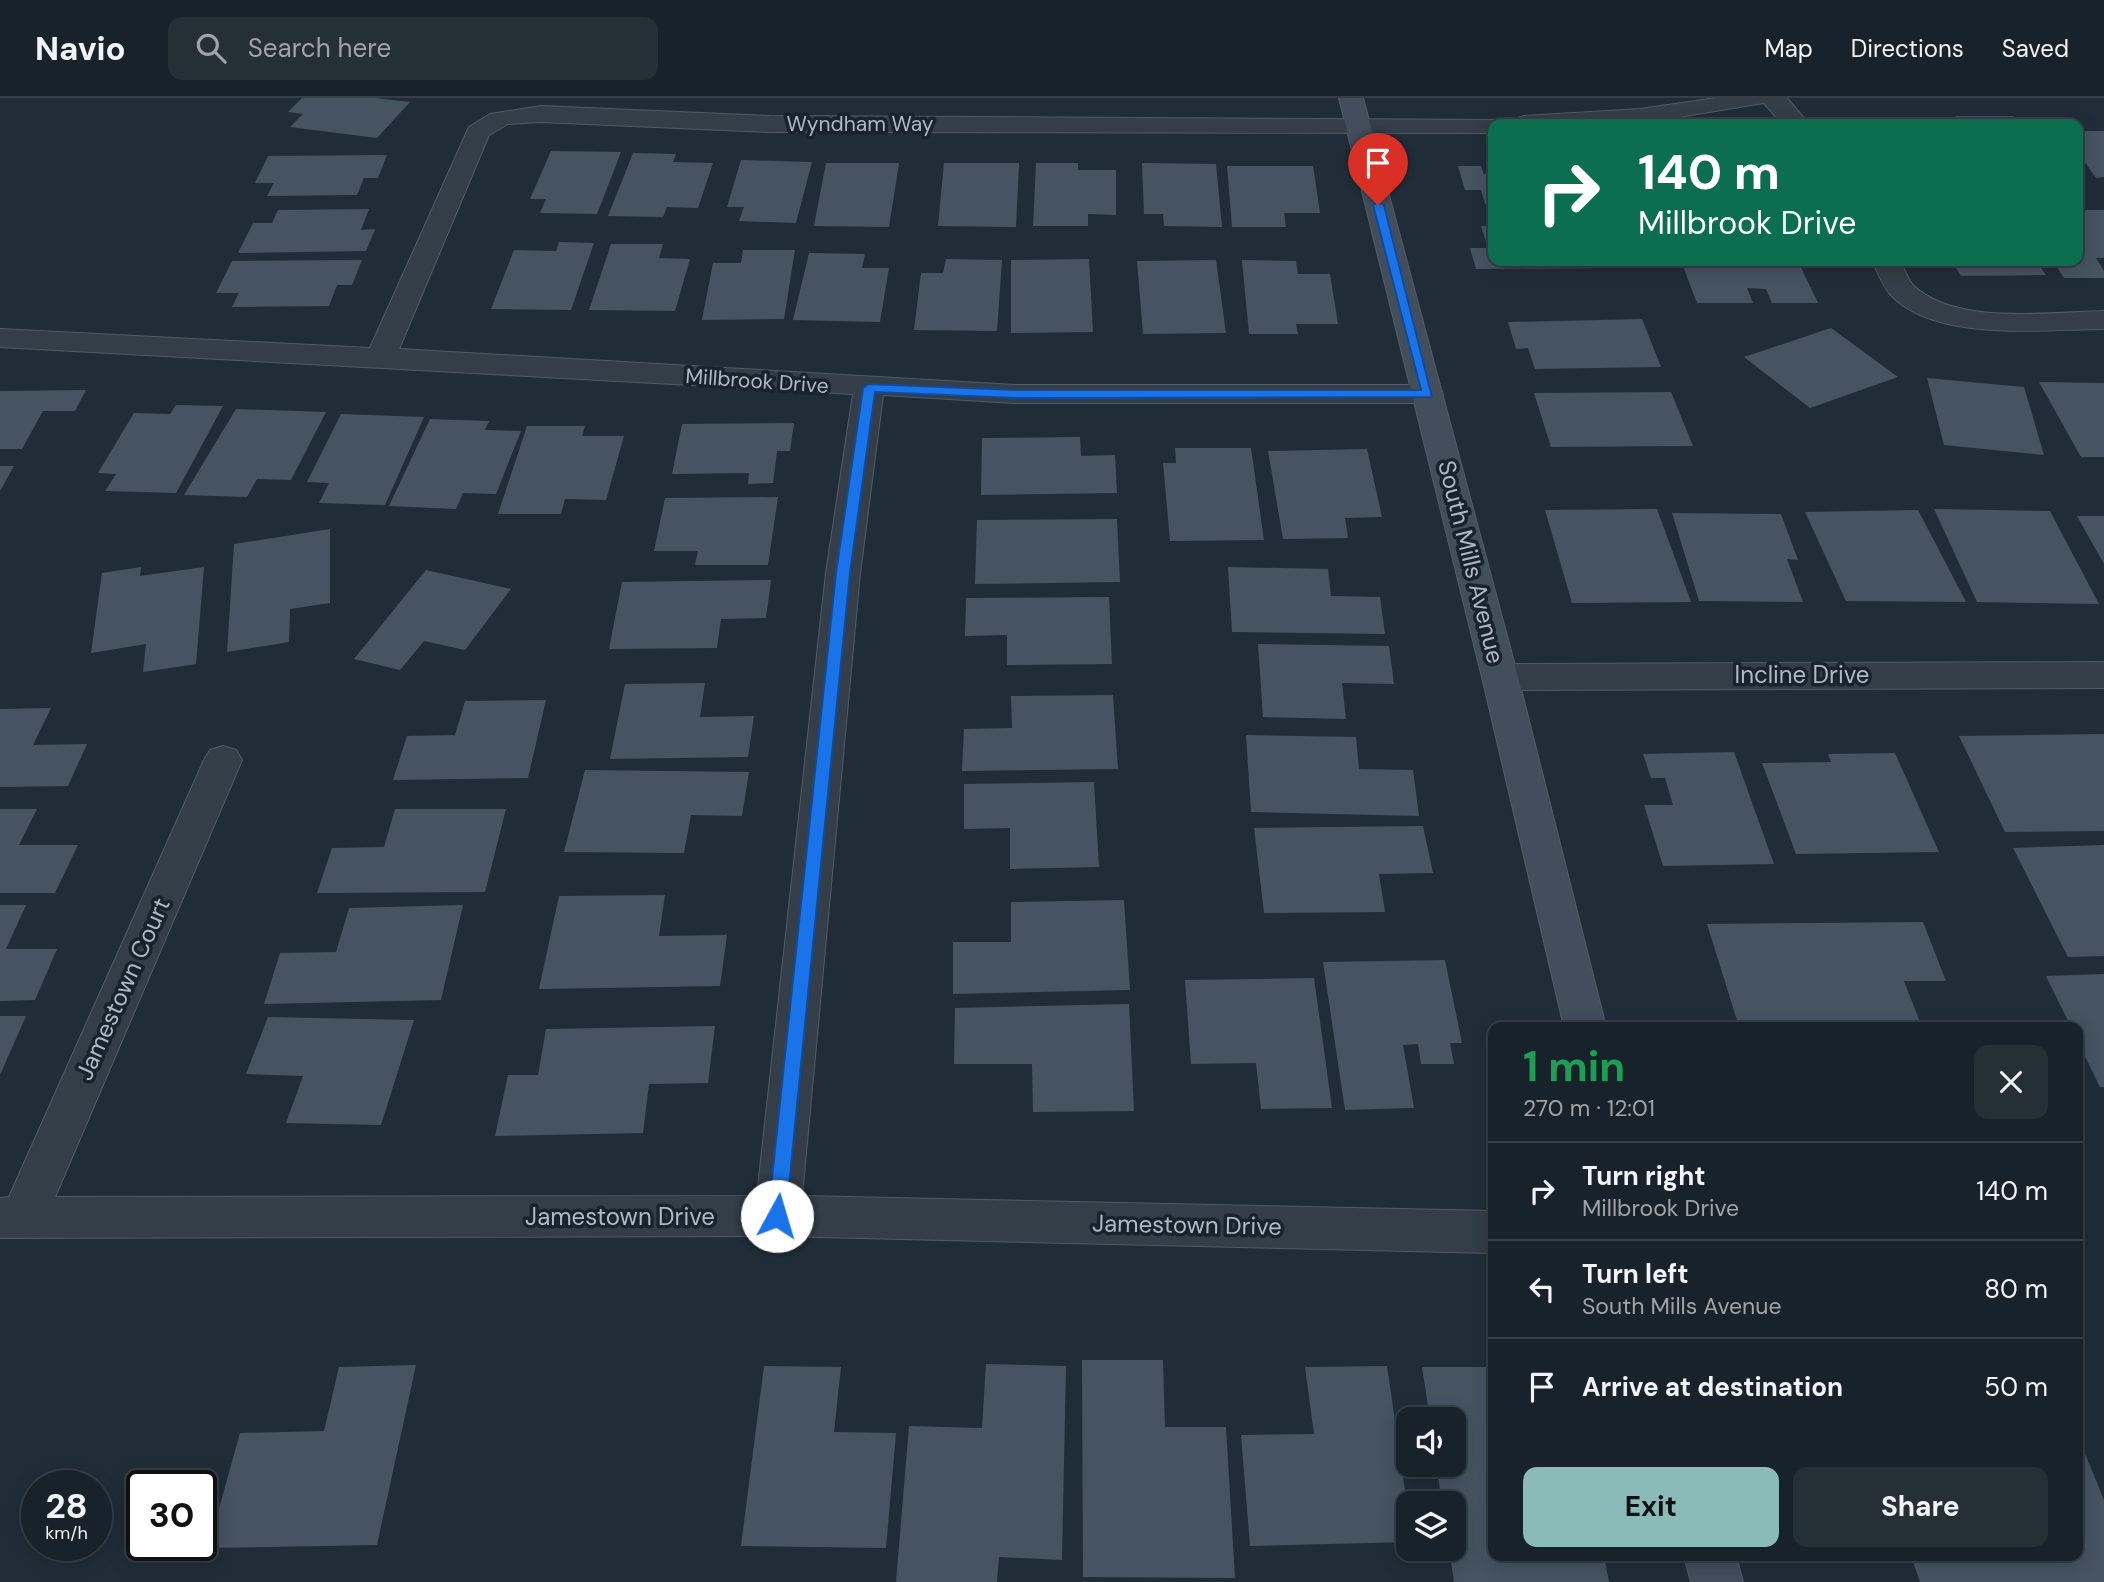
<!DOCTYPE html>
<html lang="en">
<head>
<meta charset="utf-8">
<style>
  body { margin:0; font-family:"DM Sans",sans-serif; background:#252f36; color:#f1f3f6; height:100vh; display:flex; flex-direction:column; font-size:26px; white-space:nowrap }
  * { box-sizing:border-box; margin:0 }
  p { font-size:23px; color:#9fa4a8 }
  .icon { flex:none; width:38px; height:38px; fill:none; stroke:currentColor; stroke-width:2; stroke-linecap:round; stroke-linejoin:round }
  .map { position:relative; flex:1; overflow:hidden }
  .panel { position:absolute; left:1488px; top:924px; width:595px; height:539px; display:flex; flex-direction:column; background:#18222a; border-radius:14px; box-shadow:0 4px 18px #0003,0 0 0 2px #363f47 }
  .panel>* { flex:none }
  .guide { position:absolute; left:1488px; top:21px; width:595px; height:147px; border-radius:14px; box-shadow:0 4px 18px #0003,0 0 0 2px #363f47; background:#0b6e4f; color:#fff; overflow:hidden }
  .tools { position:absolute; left:1396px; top:1309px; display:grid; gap:14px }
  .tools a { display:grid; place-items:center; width:70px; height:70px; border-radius:14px; background:#18222a; box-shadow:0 4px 18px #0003,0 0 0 2px #363f47; font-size:35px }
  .speed { position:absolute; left:21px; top:1372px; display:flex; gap:14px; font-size:35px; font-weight:700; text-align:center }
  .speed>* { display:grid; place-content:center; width:91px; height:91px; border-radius:50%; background:#18222a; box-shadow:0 4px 18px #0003,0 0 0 2px #363f47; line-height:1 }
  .speed small { font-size:18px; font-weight:400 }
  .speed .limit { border:4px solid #111; border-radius:10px; background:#fff; color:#111 }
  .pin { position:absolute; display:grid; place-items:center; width:60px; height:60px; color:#fff; margin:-72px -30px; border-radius:50% 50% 50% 0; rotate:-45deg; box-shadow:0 0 7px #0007 }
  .pin .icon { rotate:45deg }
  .me { position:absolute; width:77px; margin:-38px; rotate:6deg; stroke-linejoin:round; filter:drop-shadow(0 0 5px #0008) }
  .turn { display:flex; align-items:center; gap:24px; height:147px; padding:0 35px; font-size:32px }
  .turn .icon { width:91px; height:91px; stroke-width:2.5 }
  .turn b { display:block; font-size:49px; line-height:60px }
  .round { display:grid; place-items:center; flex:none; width:74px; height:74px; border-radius:14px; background:#252f36 }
  .headline { display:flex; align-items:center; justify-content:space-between; height:119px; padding:0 35px }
  h1 { font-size:42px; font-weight:700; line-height:52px; color:#1e9e55 }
  .primary-button { display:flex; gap:14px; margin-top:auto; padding:14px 35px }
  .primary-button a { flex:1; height:80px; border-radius:14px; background:#8bbbb9; color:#111; font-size:28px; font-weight:700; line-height:80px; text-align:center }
  .primary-button a+a { background:#252f36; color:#f1f3f6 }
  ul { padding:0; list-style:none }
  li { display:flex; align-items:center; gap:21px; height:98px; padding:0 35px; border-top:2px solid #363f47 }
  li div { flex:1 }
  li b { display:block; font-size:26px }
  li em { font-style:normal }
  header { display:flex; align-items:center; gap:42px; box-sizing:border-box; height:98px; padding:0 35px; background:#18222a; border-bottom:2px solid #363f47 }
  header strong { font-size:33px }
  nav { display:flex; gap:38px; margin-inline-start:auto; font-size:24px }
  .search { width:490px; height:63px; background:#252f36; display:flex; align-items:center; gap:18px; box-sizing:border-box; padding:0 24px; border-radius:14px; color:#9fa4a8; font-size:26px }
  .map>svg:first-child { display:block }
  .building { fill:#465462 }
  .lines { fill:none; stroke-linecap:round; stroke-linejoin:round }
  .street-casing { stroke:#515c66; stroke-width:2 }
  .secondary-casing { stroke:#515c66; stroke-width:2 }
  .street { fill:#343e48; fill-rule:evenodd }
  .secondary { fill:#424e5c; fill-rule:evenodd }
  .route { fill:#1a73e8; stroke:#114b97; stroke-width:2 }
  .labels { text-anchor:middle; stroke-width:7; stroke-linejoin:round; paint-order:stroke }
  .far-street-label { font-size:21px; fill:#aeb9c5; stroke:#19232d }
  .street-label { font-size:24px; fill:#aeb9c5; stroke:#19232d }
</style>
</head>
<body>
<header>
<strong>Navio</strong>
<div class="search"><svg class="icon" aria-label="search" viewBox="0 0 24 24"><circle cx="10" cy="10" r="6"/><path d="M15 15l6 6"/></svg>Search here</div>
<nav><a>Map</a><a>Directions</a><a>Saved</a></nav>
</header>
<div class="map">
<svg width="2104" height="1484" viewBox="0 0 2104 1484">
  <rect width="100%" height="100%" fill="#202d38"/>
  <g class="building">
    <path d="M 302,0 L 376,0 L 410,4 L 377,40 L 290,29 L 303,16 L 288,14 Z"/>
    <path d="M 1955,18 L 2013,18 L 2018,23 L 2048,23 L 2050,26 L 1961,26 Z"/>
    <path d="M 1943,20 L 1948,26 L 1864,26 L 1861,21 Z"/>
    <path d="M 2077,33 L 2104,33 L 2104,79 L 2096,80 L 2077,53 Z"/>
    <path d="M 551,53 L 621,54 L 597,116 L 540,115 L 546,101 L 530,101 Z"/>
    <path d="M 633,55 L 676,56 L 673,64 L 713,65 L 698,110 L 667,109 L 663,119 L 608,118 Z"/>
    <path d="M 387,57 L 378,80 L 364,80 L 357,97 L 267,98 L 274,85 L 255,85 L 268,58 Z"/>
    <path d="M 741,62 L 812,64 L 796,125 L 739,123 L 744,109 L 727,109 Z"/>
    <path d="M 826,65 L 899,65 L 889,129 L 814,128 Z"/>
    <path d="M 944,65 L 1019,65 L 1016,129 L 938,128 Z"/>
    <path d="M 1036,65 L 1078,65 L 1078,72 L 1116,72 L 1116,117 L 1088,116 L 1088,128 L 1033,128 Z"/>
    <path d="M 1142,65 L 1216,66 L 1222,129 L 1164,128 L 1163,116 L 1144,116 Z"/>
    <path d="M 1227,68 L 1313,68 L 1320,115 L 1284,115 L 1286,129 L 1232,129 Z"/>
    <path d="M 1458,68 L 1481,68 L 1484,76 L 1493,76 L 1493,106 L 1485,106 L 1481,92 L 1465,92 Z"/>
    <path d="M 369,111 L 361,132 L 375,131 L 366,153 L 238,155 L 253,125 L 272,125 L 278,112 Z"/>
    <path d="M 2077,112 L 2104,112 L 2104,160 L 2096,160 L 2104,173 L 2104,180 L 2064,180 L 2053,163 L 2077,163 Z"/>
    <path d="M 1481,128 L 1493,128 L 1493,163 L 1601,163 L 1604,170 L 1476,171 L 1470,150 L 1488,150 Z"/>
    <path d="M 559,144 L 594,145 L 571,212 L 491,211 L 514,152 L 556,153 Z"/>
    <path d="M 611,146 L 663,146 L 659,160 L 690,161 L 675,213 L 589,212 Z"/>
    <path d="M 743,152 L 795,152 L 784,221 L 702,222 L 713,165 L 741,165 Z"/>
    <path d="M 809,155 L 865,156 L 862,170 L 889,170 L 880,224 L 793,222 Z"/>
    <path d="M 946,161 L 1002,162 L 997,233 L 914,232 L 921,175 L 943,175 Z"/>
    <path d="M 1089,161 L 1093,234 L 1011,235 L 1011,162 Z"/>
    <path d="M 362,162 L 352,187 L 337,187 L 329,208 L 232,209 L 239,195 L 216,195 L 232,163 Z"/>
    <path d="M 1216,162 L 1226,235 L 1143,236 L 1137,163 Z"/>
    <path d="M 1242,162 L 1296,163 L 1298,176 L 1330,176 L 1338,226 L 1296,226 L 1298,236 L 1249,236 Z"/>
    <path d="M 1681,163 L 1798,163 L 1818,205 L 1772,205 L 1766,191 L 1747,190 L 1753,205 L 1697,205 Z"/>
    <path d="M 1952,163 L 2036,163 L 2046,177 L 1961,178 Z"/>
    <path d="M 1642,221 L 1661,269 L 1535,271 L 1528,250 L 1516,251 L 1508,224 Z"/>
    <path d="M 1831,230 L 1898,279 L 1810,310 L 1744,259 Z"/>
    <path d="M 1927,280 L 2024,289 L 2044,357 L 1944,347 Z"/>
    <path d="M 2039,284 L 2104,285 L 2104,359 L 2081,359 Z"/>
    <path d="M 86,292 L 75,313 L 43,313 L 22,351 L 0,351 L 0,293 Z"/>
    <path d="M 1671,294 L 1693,348 L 1551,349 L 1534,295 Z"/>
    <path d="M 176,307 L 223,308 L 176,395 L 105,393 L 116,376 L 98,375 L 134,315 L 170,316 Z"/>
    <path d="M 236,311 L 326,314 L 291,382 L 257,381 L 247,399 L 184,397 Z"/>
    <path d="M 341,316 L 424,319 L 385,407 L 319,405 L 329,385 L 307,384 Z"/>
    <path d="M 430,321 L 489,323 L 485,332 L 521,333 L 496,396 L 463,395 L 456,411 L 389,408 Z"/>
    <path d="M 794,325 L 790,353 L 777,353 L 773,385 L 748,386 L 749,375 L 672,376 L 682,326 Z"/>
    <path d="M 527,328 L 585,328 L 582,338 L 624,338 L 606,402 L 565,401 L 561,416 L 498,416 Z"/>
    <path d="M 1080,339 L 1081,358 L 1115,357 L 1117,395 L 981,397 L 982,340 Z"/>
    <path d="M 1175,350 L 1251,350 L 1264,442 L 1170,443 L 1163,365 L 1176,365 Z"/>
    <path d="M 1367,351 L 1382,419 L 1345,420 L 1348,440 L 1283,441 L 1268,353 Z"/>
    <path d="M 0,368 L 14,368 L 0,393 Z"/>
    <path d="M 778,399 L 768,467 L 695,467 L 698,453 L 654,453 L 665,400 Z"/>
    <path d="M 1657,411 L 1691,504 L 1572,505 L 1545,412 Z"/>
    <path d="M 1934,411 L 2050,413 L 2099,506 L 1977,504 Z"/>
    <path d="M 1918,412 L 1966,504 L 1846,503 L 1805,414 Z"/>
    <path d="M 1672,415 L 1781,416 L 1798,462 L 1787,461 L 1803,504 L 1699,503 Z"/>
    <path d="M 2077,418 L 2104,418 L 2104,466 Z"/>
    <path d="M 1117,421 L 1120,484 L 975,486 L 977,422 Z"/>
    <path d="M 330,431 L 330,505 L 290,511 L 289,544 L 227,554 L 234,446 Z"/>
    <path d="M 141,469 L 140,478 L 204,469 L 196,566 L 143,574 L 146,546 L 91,555 L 102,475 Z"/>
    <path d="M 1228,469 L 1328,471 L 1331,498 L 1380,499 L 1385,536 L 1232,534 Z"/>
    <path d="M 426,472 L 511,491 L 465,552 L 424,543 L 400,572 L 354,561 Z"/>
    <path d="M 771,482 L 766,520 L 721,521 L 717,550 L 609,551 L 622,484 Z"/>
    <path d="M 1109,499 L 1112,566 L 1007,567 L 1007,537 L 965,538 L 966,500 Z"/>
    <path d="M 1258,546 L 1389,548 L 1394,586 L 1342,585 L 1346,621 L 1263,619 Z"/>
    <path d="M 705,585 L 700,619 L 754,618 L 748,659 L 610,661 L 625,586 Z"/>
    <path d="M 1113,597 L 1118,671 L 962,673 L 964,631 L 1012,630 L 1011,598 Z"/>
    <path d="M 546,602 L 528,680 L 393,682 L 407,638 L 455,637 L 465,603 Z"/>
    <path d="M 51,610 L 33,647 L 87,646 L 68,688 L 0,689 L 0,611 Z"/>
    <path d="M 2104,636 L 2104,733 L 2005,734 L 1959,638 Z"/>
    <path d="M 1246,637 L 1356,639 L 1359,671 L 1413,672 L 1419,718 L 1251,714 Z"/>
    <path d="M 1734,654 L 1774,766 L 1663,768 L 1644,707 L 1673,707 L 1665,680 L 1651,680 L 1643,656 Z"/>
    <path d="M 1895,655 L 1939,754 L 1796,756 L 1762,665 L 1831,664 L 1828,656 Z"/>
    <path d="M 585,672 L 749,674 L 742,718 L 691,717 L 684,755 L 564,754 Z"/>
    <path d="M 1094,684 L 1099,769 L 1010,771 L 1010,730 L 964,731 L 964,686 Z"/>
    <path d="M 0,711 L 37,711 L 19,747 L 78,747 L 55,795 L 0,795 Z"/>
    <path d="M 395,711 L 506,711 L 485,794 L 317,795 L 332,750 L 384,749 Z"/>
    <path d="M 1423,728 L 1433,775 L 1379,776 L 1385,814 L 1264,815 L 1254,730 Z"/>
    <path d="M 2104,747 L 2104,858 L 2068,859 L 2013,750 Z"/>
    <path d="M 665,797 L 659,838 L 727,837 L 720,888 L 539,891 L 559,798 Z"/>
    <path d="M 1124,802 L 1130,892 L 953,896 L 953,844 L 1011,844 L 1011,804 Z"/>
    <path d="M 0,807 L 26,807 L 6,851 L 57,851 L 35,902 L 0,903 Z"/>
    <path d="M 463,807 L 441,902 L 264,906 L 280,855 L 336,854 L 349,810 Z"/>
    <path d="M 1923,824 L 1946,883 L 1904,883 L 1922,929 L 1739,929 L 1707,826 Z"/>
    <path d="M 1445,862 L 1462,945 L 1450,945 L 1454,966 L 1421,966 L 1418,946 L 1403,947 L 1414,1010 L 1345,1012 L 1323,864 Z"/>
    <path d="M 2104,876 L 2104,989 L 2100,989 L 2077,942 L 2077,929 L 2071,929 L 2046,878 Z"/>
    <path d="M 1314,880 L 1332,1010 L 1261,1011 L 1256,965 L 1191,966 L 1185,882 Z"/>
    <path d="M 1129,906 L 1134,1013 L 1033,1014 L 1032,966 L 954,966 L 955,910 Z"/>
    <path d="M 0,918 L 26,918 L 0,977 Z"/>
    <path d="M 268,919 L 414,922 L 381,1027 L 286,1025 L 303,978 L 246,976 Z"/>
    <path d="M 715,928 L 708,985 L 649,986 L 643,1035 L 495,1038 L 508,977 L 538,977 L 546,931 Z"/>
    <path d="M 1082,1262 L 1163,1262 L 1165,1329 L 1226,1329 L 1235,1480 L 1083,1479 Z"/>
    <path d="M 986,1266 L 1066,1268 L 1062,1462 L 999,1459 L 997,1484 L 896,1484 L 909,1328 L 982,1330 Z"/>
    <path d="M 416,1267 L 377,1447 L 208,1450 L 240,1335 L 324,1333 L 339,1269 Z"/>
    <path d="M 764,1268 L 841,1269 L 834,1334 L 896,1335 L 886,1450 L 741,1448 Z"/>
    <path d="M 1387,1268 L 1409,1420 L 1409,1444 L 1250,1448 L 1241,1337 L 1314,1336 L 1305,1269 Z"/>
    <path d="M 1422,1269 L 1493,1269 L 1493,1458 L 1604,1458 L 1609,1484 L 1454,1484 L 1449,1451 L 1454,1451 L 1454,1405 L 1442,1405 L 1436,1367 L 1454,1367 L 1454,1321 L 1430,1321 Z"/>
    <path d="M 2077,1336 L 2104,1402 L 2104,1484 L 1920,1484 L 1911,1458 L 2077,1458 Z"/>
  </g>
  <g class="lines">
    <defs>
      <g id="street">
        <path d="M 1716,0 L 1787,0 L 1809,26 L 1782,26 L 1764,5 L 1636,26 L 1511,26 L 1515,21 L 1524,18 L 1640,11 Z"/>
        <path d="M 541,8 L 770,18 L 1502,22 L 1505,26 L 1493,26 L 1493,35 L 770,34 L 541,24 L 508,26 L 489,37 L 399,251 L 1015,287 L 1428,287 L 1439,290 L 1443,296 L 1439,302 L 1428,305 L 1015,305 L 883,297 L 860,475 L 802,1098 L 1493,1113 L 1493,1155 L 777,1138 L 0,1140 L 0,1100 L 9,1099 L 204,662 L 210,652 L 223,648 L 236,652 L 242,662 L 55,1099 L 757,1098 L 826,475 L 853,296 L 0,249 L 0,231 L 370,250 L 469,29 L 490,16 Z"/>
        <path d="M 1872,163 L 1900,163 C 1904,170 1907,180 1913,187 C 1955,228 2050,214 2104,213 L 2104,231 C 2045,231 1934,245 1890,196 C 1882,187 1878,174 1872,163 Z"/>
        <path d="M 2104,564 L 2104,590 L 1500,592 L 1487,588 L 1482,579 L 1487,570 L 1500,566 Z"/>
      </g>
      <g id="secondary">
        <path d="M 1339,0 L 1363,0 L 1518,579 L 1606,929 L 1564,929 L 1482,579 Z"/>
        <path d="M 1684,1458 L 1736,1458 L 1743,1484 L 1691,1484 Z"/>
      </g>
    </defs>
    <use href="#street" class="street-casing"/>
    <use href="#secondary" class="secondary-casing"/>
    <use href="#street" class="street"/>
    <use href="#secondary" class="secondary"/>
  </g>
  <path class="route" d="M 1378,104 L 1384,107 L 1432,299 L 1015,300 L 875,294 L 850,475 L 786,1118 L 784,1124 L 777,1127 L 770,1124 L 768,1118 L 836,475 L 863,290 L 869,286 L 1015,292 L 1421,292 L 1373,107 Z"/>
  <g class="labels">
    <g class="far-street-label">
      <text x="860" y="33">Wyndham Way</text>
      <text transform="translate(757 283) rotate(4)" y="7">Millbrook Drive</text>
    </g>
    <g class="street-label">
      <text transform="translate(1471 464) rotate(76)" y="8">South Mills Avenue</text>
      <text x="1802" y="585">Incline Drive</text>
      <text transform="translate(123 891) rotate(-66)" y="8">Jamestown Court</text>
      <text x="620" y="1127">Jamestown Drive</text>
      <text transform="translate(1187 1127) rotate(1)" y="8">Jamestown Drive</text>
    </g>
  </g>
</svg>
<div class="tools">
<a><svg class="icon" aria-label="sound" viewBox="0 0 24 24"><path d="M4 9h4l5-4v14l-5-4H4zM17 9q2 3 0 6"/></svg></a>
<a><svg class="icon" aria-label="layers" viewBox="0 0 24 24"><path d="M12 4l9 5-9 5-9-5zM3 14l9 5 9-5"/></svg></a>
</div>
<div class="speed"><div>28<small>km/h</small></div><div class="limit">30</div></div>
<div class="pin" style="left:1378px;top:107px;background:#d93025"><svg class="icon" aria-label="arrive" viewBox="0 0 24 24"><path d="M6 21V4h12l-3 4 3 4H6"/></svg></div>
<svg class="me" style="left:777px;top:1118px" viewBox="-20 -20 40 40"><circle r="19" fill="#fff"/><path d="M0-13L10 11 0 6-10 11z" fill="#1a73e8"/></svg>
<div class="guide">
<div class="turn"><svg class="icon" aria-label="right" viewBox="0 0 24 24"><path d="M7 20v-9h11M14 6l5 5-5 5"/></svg><div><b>140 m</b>Millbrook Drive</div></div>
</div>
<section class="panel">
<div class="headline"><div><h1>1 min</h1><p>270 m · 12:01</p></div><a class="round"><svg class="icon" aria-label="close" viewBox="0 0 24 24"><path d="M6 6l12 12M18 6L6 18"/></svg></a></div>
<ul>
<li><svg class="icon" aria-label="right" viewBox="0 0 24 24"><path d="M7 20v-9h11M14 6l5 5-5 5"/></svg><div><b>Turn right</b><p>Millbrook Drive</p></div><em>140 m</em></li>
<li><svg class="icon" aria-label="left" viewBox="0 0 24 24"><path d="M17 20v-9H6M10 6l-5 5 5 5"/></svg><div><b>Turn left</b><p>South Mills Avenue</p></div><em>80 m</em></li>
<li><svg class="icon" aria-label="arrive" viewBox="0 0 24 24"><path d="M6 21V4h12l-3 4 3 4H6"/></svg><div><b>Arrive at destination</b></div><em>50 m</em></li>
</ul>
<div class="primary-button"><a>Exit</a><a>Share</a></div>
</section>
</div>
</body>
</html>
